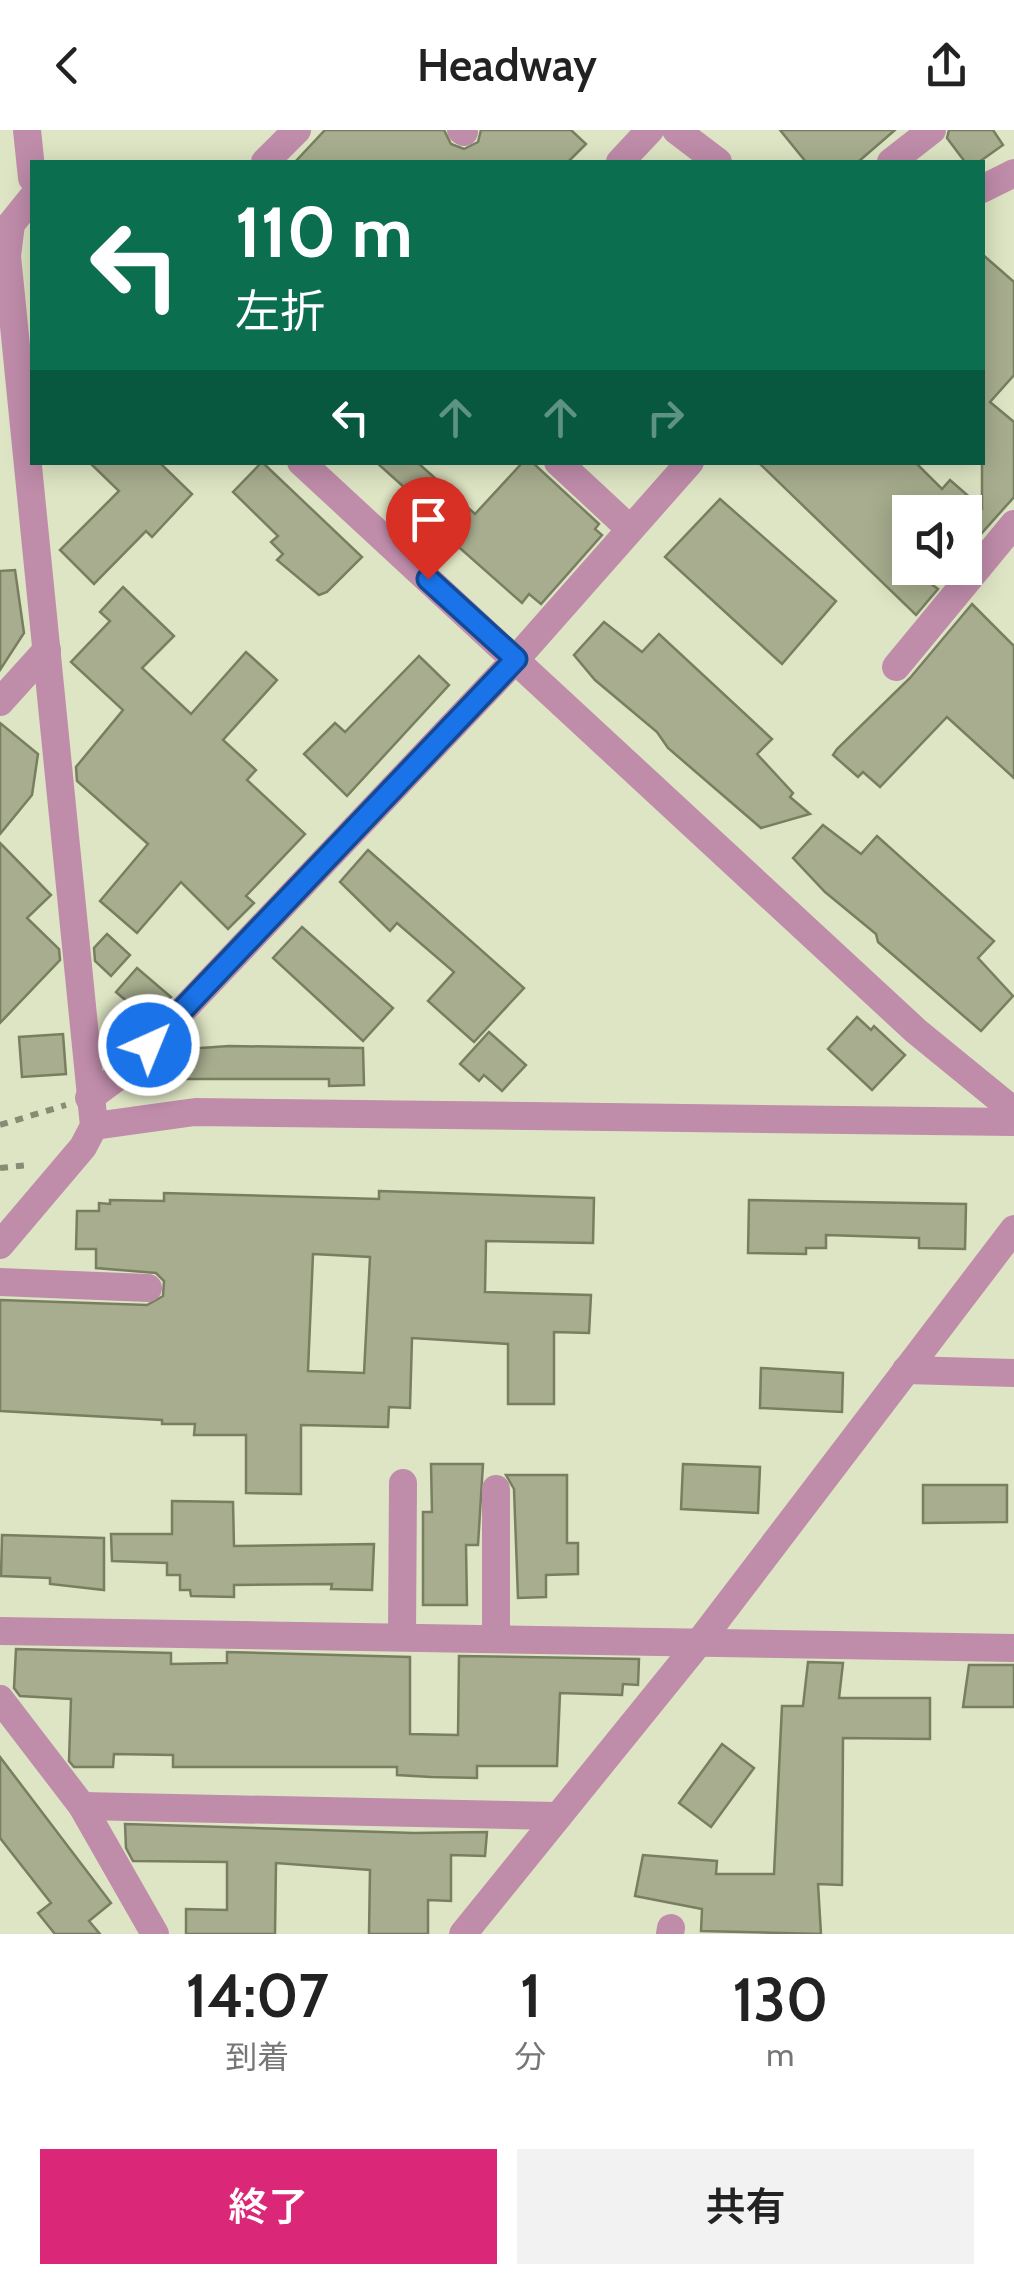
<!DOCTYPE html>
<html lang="ja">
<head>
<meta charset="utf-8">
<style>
  body { margin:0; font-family:Cabin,"Noto Sans JP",sans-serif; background:#f2f2f2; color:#222; height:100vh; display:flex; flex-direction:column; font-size:38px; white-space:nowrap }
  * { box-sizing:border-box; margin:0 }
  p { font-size:32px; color:#767676 }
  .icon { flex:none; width:55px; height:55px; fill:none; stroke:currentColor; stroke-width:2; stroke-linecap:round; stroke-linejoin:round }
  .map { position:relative; height:1804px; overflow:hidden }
  .side { display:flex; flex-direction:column; background:#fff; flex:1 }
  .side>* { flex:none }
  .hud { position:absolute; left:30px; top:30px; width:955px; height:305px; border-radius:0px; box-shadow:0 5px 25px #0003; background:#0b6e4f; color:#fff; overflow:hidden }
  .buttons { position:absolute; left:892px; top:365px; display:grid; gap:20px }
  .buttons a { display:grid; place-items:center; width:90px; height:90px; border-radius:0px; background:#fff; box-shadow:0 5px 25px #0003; font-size:50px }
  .pin { position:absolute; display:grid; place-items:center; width:85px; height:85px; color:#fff; margin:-102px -42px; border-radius:50% 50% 50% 0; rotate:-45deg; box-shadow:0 0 10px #0007 }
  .pin .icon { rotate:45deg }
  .me { position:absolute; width:110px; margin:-55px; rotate:44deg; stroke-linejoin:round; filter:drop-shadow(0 0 8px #0008) }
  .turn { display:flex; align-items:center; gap:35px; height:210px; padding:0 40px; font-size:45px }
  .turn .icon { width:130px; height:130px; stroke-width:2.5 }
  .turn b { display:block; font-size:70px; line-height:85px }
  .lanes { display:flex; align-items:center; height:95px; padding:0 40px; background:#0003; justify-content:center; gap:50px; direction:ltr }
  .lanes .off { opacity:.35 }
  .eta { display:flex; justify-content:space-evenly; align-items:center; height:170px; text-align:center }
  .eta b { font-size:60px; font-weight:600; line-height:70px }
  .button { display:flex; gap:20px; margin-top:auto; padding:20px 40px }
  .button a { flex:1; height:115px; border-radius:0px; background:#db2777; color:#fff; font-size:40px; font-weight:600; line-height:115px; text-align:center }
  .button a+a { background:#f2f2f2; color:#222 }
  header { display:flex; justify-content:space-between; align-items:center; height:130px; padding:0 40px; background:#fff; font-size:45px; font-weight:600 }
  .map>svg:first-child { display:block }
  .building { fill:#a7ad8e; stroke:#787e60; stroke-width:2.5; fill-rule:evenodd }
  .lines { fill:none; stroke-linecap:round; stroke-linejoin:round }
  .path { stroke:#888c75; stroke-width:6; stroke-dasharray:8 8; stroke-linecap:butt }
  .minor { stroke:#bf8caa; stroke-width:28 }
  .route-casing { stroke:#114b97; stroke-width:25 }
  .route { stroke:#1a73e8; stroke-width:18 }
</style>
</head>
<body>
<header><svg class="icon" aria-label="back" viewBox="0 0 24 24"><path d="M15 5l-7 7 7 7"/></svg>Headway<svg class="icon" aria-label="share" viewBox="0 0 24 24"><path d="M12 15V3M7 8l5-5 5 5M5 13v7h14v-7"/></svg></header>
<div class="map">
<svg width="1014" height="1804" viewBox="0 0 1014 1804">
  <rect width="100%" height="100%" fill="#dee5c4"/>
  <g class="building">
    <path d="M 325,0 L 444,0 L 451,14 L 464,19 L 478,12 L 481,0 L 571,0 L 586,14 L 568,32 L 295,32 Z"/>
    <path d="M 780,0 L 895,0 L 858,32 L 806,32 Z"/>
    <path d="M 949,0 L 993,0 L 1003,15 L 979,32 L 965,32 L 947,8 Z"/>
    <path d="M 982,124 L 1014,152 L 1014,245 L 990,272 L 1014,292 L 1014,367 L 965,422 L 965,382 L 910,382 L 910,438 L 938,459 L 916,485 L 758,332 L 915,332 L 942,359 L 950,350 L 982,378 Z"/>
    <path d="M 89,332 L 159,332 L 192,364 L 152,407 L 146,401 L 94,454 L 60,420 L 119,361 Z"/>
    <path d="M 262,332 L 362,427 L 327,462 L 319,465 L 277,430 L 283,424 L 271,412 L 278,406 L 233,362 Z"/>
    <path d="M 376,332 L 417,332 L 475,384 L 523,332 L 532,332 L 599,394 L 595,399 L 602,405 L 541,474 L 529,464 L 522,473 L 409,373 L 415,367 Z"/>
    <path d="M 720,369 L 836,471 L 782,534 L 665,427 Z"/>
    <path d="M 15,440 L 24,503 L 0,540 L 0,441 Z"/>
    <path d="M 123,457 L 174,506 L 142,538 L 191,584 L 246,522 L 277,550 L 223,610 L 256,640 L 247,650 L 305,704 L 246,766 L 254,773 L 228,799 L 181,752 L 137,803 L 100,771 L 148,714 L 77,651 L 76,637 L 123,580 L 71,532 L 110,491 L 100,482 Z"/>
    <path d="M 972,474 L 1014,516 L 1014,648 L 947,587 L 880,657 L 863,642 L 858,647 L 833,625 L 837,619 L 910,548 Z"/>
    <path d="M 604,492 L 642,522 L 659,504 L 772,609 L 757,624 L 793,663 L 790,667 L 810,684 L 761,698 L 668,618 L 657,602 L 595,550 L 574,525 Z"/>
    <path d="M 419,526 L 449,555 L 347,666 L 304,624 L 335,593 L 345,602 Z"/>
    <path d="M 0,593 L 38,624 L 32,665 L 0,704 Z"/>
    <path d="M 823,695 L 861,724 L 877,706 L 994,811 L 978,828 L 1013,866 L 981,901 L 878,812 L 876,804 L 825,762 L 793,728 Z"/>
    <path d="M 0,713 L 51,765 L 27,788 L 59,819 L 60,830 L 0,893 Z"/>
    <path d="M 368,720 L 524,858 L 474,912 L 428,871 L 454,842 L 397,793 L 390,801 L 340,752 Z"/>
    <path d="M 302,797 L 393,878 L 363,911 L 273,828 Z"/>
    <path d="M 107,804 L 130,825 L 111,846 L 95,831 L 94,818 Z"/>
    <path d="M 137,838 L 171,867 L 149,890 L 116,862 Z"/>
    <path d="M 857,887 L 871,900 L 874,896 L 905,925 L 872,960 L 828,919 Z"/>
    <path d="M 489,902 L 526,935 L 502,961 L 484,945 L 479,951 L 460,934 Z"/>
    <path d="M 63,904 L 66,944 L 22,947 L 19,907 Z"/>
    <path d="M 229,916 L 363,918 L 364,955 L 329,956 L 329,949 L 175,949 L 173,920 Z"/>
    <path d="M 379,1061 L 594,1068 L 593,1113 L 486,1111 L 485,1162 L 591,1165 L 589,1203 L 554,1202 L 554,1274 L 508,1274 L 508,1214 L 412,1208 L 410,1278 L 389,1277 L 388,1297 L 301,1295 L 301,1364 L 246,1363 L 246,1305 L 194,1305 L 195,1294 L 162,1294 L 162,1290 L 0,1281 L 0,1170 L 147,1175 L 163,1166 L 164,1151 L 156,1143 L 96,1138 L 96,1119 L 76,1119 L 77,1081 L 99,1081 L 99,1073 L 110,1074 L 110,1070 L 164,1071 L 164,1063 L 379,1069 ZM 313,1124 L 370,1127 L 364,1243 L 308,1241 Z"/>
    <path d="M 749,1070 L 966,1074 L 965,1119 L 919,1118 L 919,1108 L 826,1105 L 826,1118 L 806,1118 L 806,1124 L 748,1123 Z"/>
    <path d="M 761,1238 L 843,1243 L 842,1282 L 760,1278 Z"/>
    <path d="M 431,1334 L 483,1334 L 478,1415 L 466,1415 L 467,1475 L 423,1475 L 423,1382 L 432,1382 Z"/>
    <path d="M 683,1334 L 760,1337 L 758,1383 L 681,1379 Z"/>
    <path d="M 506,1345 L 567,1345 L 567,1413 L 578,1413 L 578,1444 L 546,1445 L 546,1467 L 518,1468 L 514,1359 Z"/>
    <path d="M 923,1355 L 1007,1355 L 1007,1392 L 923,1393 Z"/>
    <path d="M 172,1371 L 233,1372 L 234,1416 L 374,1414 L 372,1460 L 331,1459 L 332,1454 L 234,1455 L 234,1467 L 191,1466 L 190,1460 L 180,1460 L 180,1445 L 167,1445 L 167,1433 L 112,1431 L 111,1404 L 172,1404 Z"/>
    <path d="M 2,1405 L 104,1408 L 104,1460 L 50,1454 L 50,1448 L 1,1446 Z"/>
    <path d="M 16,1519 L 171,1523 L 171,1534 L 227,1533 L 227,1522 L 410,1527 L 410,1604 L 458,1605 L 459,1526 L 639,1529 L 638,1555 L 623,1554 L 622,1565 L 560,1563 L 557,1636 L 477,1636 L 477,1648 L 431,1647 L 397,1645 L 397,1637 L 173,1637 L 173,1625 L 114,1624 L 113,1637 L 74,1637 L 69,1631 L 71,1569 L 20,1566 L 14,1558 Z"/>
    <path d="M 808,1532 L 843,1533 L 839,1568 L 930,1568 L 930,1609 L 843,1608 L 842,1755 L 818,1754 L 821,1804 L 701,1801 L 702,1779 L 635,1766 L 643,1725 L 717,1731 L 716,1744 L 774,1744 L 782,1576 L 803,1576 Z"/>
    <path d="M 969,1535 L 1014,1535 L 1014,1577 L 963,1577 Z"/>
    <path d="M 722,1614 L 754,1638 L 711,1697 L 679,1673 Z"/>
    <path d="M 0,1627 L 111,1773 L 89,1791 L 100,1804 L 55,1804 L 38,1783 L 51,1773 L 0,1708 Z"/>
    <path d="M 125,1694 L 414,1703 L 487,1702 L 485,1726 L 451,1725 L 451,1771 L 428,1770 L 428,1804 L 369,1804 L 370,1740 L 276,1733 L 275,1804 L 186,1804 L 186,1779 L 227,1780 L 227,1732 L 133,1731 L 126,1718 Z"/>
  </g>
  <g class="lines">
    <g class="path">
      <path d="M 0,995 L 66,975"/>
      <path d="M 0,1038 L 29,1035"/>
    </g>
    <g class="minor">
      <path d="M 27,0 L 32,48"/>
      <path d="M 461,0 L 464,2"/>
      <path d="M 676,0 L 718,32"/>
      <path d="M 265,32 L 297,0"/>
      <path d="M 620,32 L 650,0"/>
      <path d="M 891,32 L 932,0"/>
      <path d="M 982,59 L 1014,43"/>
      <path d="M 301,332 L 916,901 L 1014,981"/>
      <path d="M 558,332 L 630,399"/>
      <path d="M 896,537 L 1014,394"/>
      <path d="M 0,572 L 47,520"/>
      <path d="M 89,968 L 123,943 L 516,529 L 690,332"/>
      <path d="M 94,996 L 195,982 L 1014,992"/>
      <path d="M 0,1115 L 83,1017 L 94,996 L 7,126 L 11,94 L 32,68"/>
      <path d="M 0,1152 L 148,1158"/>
      <path d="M 906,1240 L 1014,1243"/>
      <path d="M 496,1359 L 496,1508"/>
      <path d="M 0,1501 L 1014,1518"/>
      <path d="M 402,1507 L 403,1353"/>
      <path d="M 0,1569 L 82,1676 L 155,1804"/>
      <path d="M 82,1676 L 558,1686"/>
      <path d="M 463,1804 L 701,1510 L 1014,1099"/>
      <path d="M 670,1804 L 671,1798"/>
    </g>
  </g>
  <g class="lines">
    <defs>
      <path id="route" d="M 149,915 L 516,529 L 428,449"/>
    </defs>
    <use href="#route" class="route-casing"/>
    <use href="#route" class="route"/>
  </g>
</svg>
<div class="buttons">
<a><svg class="icon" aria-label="sound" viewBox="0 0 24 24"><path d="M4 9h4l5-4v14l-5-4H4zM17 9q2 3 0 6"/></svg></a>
</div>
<div class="pin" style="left:428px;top:449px;background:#d93025"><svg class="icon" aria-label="arrive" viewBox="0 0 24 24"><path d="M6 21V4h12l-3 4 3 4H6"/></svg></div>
<svg class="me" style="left:149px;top:915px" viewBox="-20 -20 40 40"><circle r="17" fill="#1a73e8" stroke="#fff" stroke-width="3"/><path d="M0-11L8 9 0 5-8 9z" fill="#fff"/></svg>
<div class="hud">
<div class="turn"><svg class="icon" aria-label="left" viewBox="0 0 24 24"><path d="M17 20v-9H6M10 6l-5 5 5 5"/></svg><div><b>110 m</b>左折</div></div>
<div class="lanes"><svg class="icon" aria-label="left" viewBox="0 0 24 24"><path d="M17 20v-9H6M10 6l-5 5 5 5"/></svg><svg class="icon off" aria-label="ahead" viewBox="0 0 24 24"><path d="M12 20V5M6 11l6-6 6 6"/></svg><svg class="icon off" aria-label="ahead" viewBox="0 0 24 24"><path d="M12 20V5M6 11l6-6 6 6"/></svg><svg class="icon off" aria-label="right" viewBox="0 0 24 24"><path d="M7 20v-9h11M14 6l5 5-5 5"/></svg></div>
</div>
</div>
<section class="side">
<div class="eta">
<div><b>14:07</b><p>到着</p></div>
<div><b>1</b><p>分</p></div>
<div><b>130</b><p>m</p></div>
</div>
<div class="button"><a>終了</a><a>共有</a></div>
</section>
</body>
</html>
